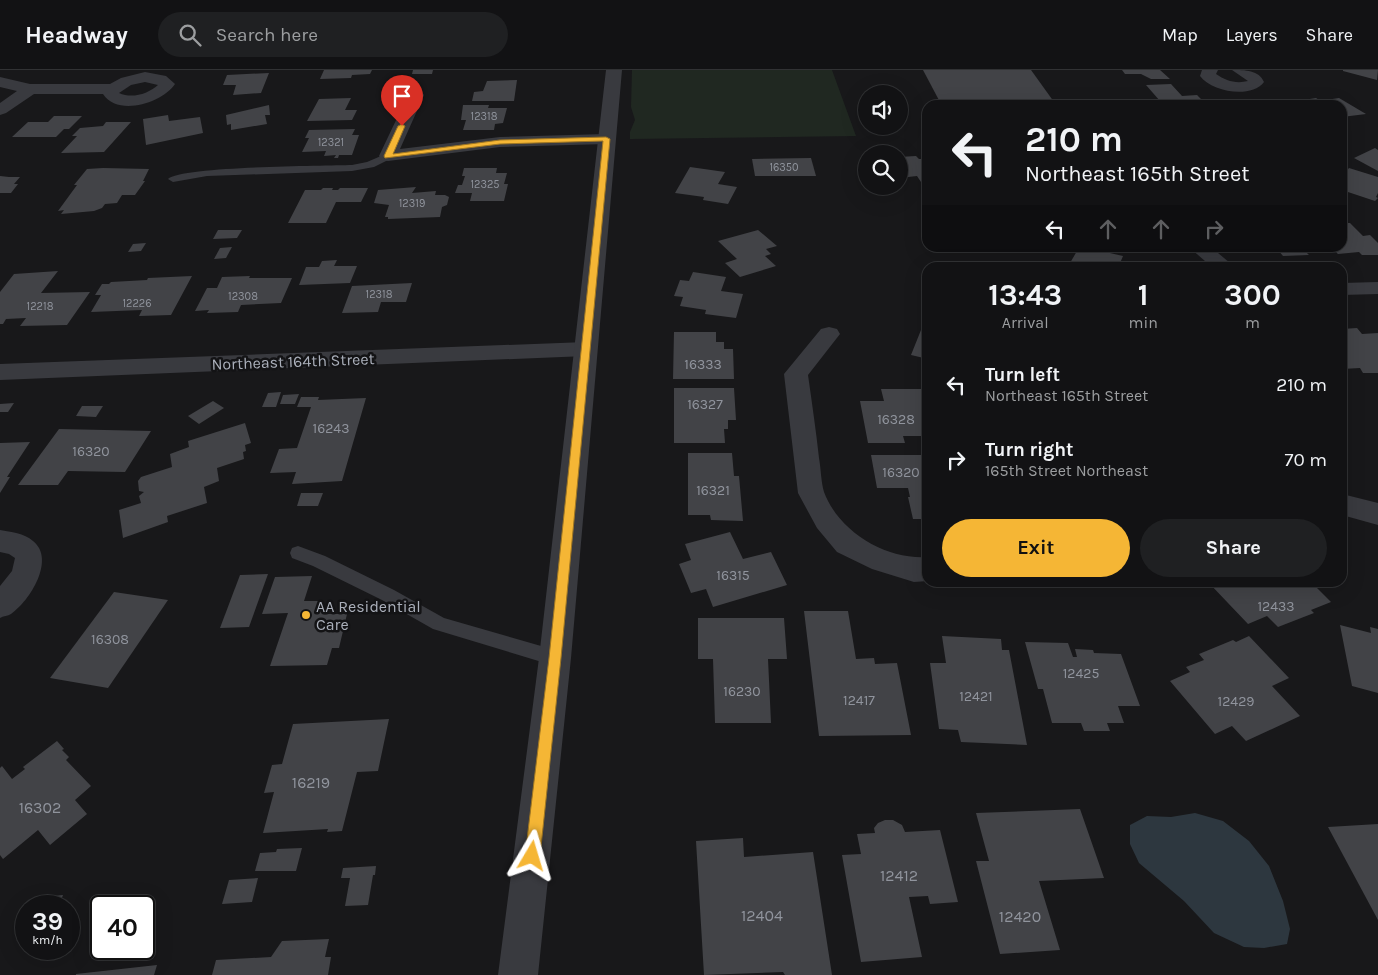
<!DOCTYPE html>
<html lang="en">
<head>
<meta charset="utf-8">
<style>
  body { margin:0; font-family:Karla,sans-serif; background:#1f2022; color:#f1f3f6; height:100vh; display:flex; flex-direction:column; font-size:19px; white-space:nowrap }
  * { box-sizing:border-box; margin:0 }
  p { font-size:16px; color:#9c9ea0 }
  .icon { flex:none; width:28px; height:28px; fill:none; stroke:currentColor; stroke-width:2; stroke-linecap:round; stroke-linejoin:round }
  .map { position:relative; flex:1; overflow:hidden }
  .sheet { position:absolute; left:922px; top:192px; width:425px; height:325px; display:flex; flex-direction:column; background:#121214; border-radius:15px; box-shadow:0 5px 20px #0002,0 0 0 1px #313234 }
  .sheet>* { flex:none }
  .banner { position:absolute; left:922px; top:30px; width:425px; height:152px; border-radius:15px; box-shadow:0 5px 20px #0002,0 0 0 1px #313234; background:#121214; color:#f1f3f6; overflow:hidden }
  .tools { position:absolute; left:858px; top:15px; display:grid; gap:10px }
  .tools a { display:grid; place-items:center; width:50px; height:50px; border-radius:50%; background:#121214; box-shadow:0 5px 20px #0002,0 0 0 1px #313234; font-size:25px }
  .speed { position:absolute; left:15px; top:825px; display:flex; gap:10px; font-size:25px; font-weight:700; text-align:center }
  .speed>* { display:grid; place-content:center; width:65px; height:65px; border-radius:50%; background:#121214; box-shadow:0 5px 20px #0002,0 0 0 1px #313234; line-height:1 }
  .speed small { font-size:12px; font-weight:400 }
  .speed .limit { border:2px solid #111; border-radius:8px; background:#fff; color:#111 }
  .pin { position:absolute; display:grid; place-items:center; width:42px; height:42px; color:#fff; margin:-51px -21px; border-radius:50% 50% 50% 0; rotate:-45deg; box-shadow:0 0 5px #0007 }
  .pin .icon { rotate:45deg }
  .me { position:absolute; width:55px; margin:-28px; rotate:7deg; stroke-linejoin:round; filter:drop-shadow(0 0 4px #0008) }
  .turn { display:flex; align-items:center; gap:18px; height:105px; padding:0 20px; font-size:22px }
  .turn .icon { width:65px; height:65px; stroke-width:2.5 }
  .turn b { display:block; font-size:35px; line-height:42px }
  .lanes { display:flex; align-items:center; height:48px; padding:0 20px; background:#0003; justify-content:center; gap:25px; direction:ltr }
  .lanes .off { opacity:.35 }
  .eta { display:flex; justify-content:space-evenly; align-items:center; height:85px; text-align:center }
  .eta b { font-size:30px; font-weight:700; line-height:35px }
  .button { display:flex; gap:10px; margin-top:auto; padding:10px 20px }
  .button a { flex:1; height:58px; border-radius:30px; background:#f5b635; color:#111; font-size:20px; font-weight:700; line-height:58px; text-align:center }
  .button a+a { background:#1f2022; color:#f1f3f6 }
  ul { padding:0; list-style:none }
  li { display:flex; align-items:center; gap:15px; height:75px; padding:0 20px }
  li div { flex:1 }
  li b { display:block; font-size:19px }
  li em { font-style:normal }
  header { display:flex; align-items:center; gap:30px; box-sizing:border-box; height:70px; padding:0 25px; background:#121214; border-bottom:1px solid #313234 }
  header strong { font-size:24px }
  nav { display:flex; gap:28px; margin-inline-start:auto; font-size:18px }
  .search { width:350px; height:45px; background:#1f2022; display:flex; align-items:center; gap:12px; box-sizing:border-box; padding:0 18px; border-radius:28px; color:#9c9ea0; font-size:19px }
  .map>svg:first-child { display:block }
  .green { fill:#202821 }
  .water { fill:#2d373f }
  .building { fill:#424347 }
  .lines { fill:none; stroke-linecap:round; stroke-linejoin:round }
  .service { fill:#393a3f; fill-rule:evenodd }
  .minor { fill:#393a3f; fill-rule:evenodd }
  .tertiary { fill:#393a3f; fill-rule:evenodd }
  .route { fill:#f5b635; stroke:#9f7622 }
  .poi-dot { fill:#f5b635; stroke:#131315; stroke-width:2 }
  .labels { text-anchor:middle; stroke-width:5; stroke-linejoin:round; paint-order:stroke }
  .far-number-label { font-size:11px; fill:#90949d }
  .number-label { font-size:14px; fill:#90949d }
  .street-label { font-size:16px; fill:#aaafba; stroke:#131315 }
  .poi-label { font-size:16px; fill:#aaafba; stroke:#131315; text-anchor:start }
  .near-number-label { font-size:16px; fill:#90949d }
</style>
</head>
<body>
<header>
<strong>Headway</strong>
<div class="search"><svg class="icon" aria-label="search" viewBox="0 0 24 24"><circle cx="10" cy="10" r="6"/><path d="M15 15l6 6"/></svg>Search here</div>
<nav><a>Map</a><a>Layers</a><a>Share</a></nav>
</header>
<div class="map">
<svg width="1378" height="905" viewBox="0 0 1378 905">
  <rect width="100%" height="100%" fill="#18181a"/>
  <path class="green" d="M 632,0 L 832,0 L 856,66 L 630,69 L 630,62 L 635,50 L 631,37 Z"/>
  <path class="water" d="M 1195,743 L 1223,751 L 1249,771 L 1269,796 L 1283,831 L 1290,859 L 1287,874 L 1264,878 L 1244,877 L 1214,863 L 1184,831 L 1139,793 L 1130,774 L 1130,755 L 1147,746 L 1171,747 Z"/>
  <g class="building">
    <path d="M 324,0 L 372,0 L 370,4 L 352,5 L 351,8 L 320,9 Z"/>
    <path d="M 413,0 L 433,0 L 432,4 L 412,4 Z"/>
    <path d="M 923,0 L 1031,0 L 1054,32 L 941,34 Z"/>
    <path d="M 1122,0 L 1160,0 L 1170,9 L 1151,9 L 1141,4 L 1125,4 Z"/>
    <path d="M 1378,0 L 1377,10 L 1343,1 L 1343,0 Z"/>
    <path d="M 269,3 L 261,23 L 233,25 L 236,15 L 223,15 L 227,5 Z"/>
    <path d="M 517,10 L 514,31 L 472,31 L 474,22 L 483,21 L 487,11 Z"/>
    <path d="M 1171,14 L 1182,26 L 1197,25 L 1207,35 L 1149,35 L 1145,31 L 1160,31 L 1146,15 Z"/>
    <path d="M 351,28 L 345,40 L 357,40 L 352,50 L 307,51 L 319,29 Z"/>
    <path d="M 1316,28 L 1325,34 L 1330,33 L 1326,30 L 1339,28 L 1366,44 L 1342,47 L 1342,35 L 1304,35 L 1297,31 Z"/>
    <path d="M 1289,31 L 1296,35 L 1273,35 L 1270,33 Z"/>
    <path d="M 269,35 L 270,45 L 265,45 L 267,54 L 231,60 L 231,54 L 227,55 L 226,45 Z"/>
    <path d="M 463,35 L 489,35 L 488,38 L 507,38 L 503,53 L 495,54 L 494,60 L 463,60 L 466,50 L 461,50 Z"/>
    <path d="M 168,45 L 169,51 L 200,47 L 203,63 L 146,75 L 143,49 Z"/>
    <path d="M 54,46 L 82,46 L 69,59 L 64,59 L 56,67 L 12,67 L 28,52 L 48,52 Z"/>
    <path d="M 106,52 L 131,52 L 104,82 L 61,83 L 77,66 L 72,66 L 80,58 L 103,56 Z"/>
    <path d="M 355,59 L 352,65 L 359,65 L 352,85 L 339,85 L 338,88 L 334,88 L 336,85 L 324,86 L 326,81 L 302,82 L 309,68 L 305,68 L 309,60 Z"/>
    <path d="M 1375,78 L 1378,80 L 1378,101 L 1354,88 Z"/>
    <path d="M 916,86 L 919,89 L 928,89 L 928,114 L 923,115 L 917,106 L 899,108 L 899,87 Z"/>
    <path d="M 811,88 L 816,106 L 755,106 L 752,89 Z"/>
    <path d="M 690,97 L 725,102 L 718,114 L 737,117 L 728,134 L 703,130 L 704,127 L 675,123 Z"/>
    <path d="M 103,98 L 149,99 L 143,111 L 145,111 L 135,125 L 122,125 L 117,133 L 105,134 L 102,138 L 94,141 L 61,144 L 64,140 L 58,141 L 77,115 L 74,115 L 87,99 Z"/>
    <path d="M 464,98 L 497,98 L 496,103 L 507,103 L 504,114 L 508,114 L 504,131 L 470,131 L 472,123 L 455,123 L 458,115 L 462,115 L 465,106 L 462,106 Z"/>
    <path d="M 1349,98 L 1378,107 L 1378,123 L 1376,127 L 1378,128 L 1375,131 L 1342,120 L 1342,103 L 1344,104 Z"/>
    <path d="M 0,106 L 9,107 L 20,107 L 14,114 L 18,114 L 11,123 L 0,123 Z"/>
    <path d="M 416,117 L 412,123 L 436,121 L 435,125 L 445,125 L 449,127 L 447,135 L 442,137 L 440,147 L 388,149 L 388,147 L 385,147 L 389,135 L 374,133 L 378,120 Z"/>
    <path d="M 323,118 L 333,118 L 332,120 L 338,120 L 340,118 L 368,118 L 361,132 L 336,132 L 326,153 L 288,153 L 305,120 L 321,120 Z"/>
    <path d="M 1342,153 L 1350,153 L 1363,166 L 1370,165 L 1378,173 L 1378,185 L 1362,185 L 1359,182 L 1338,184 L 1335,181 L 1316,181 L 1313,178 L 1342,178 Z"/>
    <path d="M 218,160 L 242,160 L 237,168 L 213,169 Z"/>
    <path d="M 758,160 L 777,176 L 766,179 L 771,184 L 765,186 L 776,196 L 740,207 L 725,193 L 737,189 L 718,171 Z"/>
    <path d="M 146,173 L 141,181 L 128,182 L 133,174 Z"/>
    <path d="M 232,177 L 226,188 L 214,189 L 220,178 Z"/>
    <path d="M 1088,178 L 1123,186 L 1118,198 L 1080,198 L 1070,193 L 1077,181 L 1085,183 Z"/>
    <path d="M 1254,178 L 1302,178 L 1309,185 L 1283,186 L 1278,180 L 1257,180 Z"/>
    <path d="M 337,190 L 334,196 L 357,196 L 350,213 L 299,215 L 306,197 L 319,197 L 322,191 Z"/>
    <path d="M 58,201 L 41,223 L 90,222 L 67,255 L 20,256 L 26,248 L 6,249 L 3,254 L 0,254 L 0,222 L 14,204 Z"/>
    <path d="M 693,202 L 726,207 L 721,221 L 743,224 L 736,248 L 705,244 L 706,240 L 680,236 L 683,227 L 674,226 L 680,210 L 689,211 Z"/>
    <path d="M 192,206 L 171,245 L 139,246 L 142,240 L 91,242 L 101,225 L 95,225 L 102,214 L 109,214 L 111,212 L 147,210 L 148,208 Z"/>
    <path d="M 250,206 L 249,208 L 292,208 L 281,233 L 241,235 L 238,242 L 207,243 L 209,240 L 195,241 L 207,218 L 217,218 L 222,207 Z"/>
    <path d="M 412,213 L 406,232 L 381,232 L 378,242 L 342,243 L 352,216 Z"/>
    <path d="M 1357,258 L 1362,264 L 1378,263 L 1378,303 L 1363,303 L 1360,298 L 1342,299 L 1342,259 Z"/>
    <path d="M 921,260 L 928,262 L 928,289 L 911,285 Z"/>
    <path d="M 674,262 L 716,262 L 716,272 L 724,272 L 724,279 L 733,279 L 734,309 L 673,309 Z"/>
    <path d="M 674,318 L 734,318 L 736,350 L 728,350 L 728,359 L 724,359 L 725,373 L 674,373 Z"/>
    <path d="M 881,319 L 923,319 L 928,332 L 928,366 L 903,366 L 905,373 L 868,373 L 860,331 L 884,331 Z"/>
    <path d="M 281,322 L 276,337 L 262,337 L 268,323 Z"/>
    <path d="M 299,324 L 295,334 L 280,334 L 283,325 Z"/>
    <path d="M 301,327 L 319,327 L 318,330 L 366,328 L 342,411 L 292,414 L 296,402 L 270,403 L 279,379 L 297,378 L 311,337 L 297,337 Z"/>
    <path d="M 213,331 L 224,338 L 199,354 L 188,346 Z"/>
    <path d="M 14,333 L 8,342 L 0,342 L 0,334 Z"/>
    <path d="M 82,336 L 103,336 L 96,347 L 76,346 Z"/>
    <path d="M 245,353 L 251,373 L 245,375 L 246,381 L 243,382 L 244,389 L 217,398 L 219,411 L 204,417 L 207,433 L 167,446 L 168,452 L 123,468 L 119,440 L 141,433 L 139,426 L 144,422 L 139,421 L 138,411 L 141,407 L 172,397 L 170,384 L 189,377 L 188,371 Z"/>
    <path d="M 59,359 L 151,361 L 125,402 L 68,401 L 58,415 L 18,415 Z"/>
    <path d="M 30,372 L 7,407 L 10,407 L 0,423 L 0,373 Z"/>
    <path d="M 688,383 L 732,383 L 734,406 L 739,406 L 743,451 L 711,450 L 710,445 L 688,445 Z"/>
    <path d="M 871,385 L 928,385 L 928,449 L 913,449 L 908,427 L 910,427 L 908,418 L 877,418 Z"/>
    <path d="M 301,423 L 323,423 L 318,436 L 297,436 Z"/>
    <path d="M 730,462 L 743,489 L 771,482 L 787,515 L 713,537 L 706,519 L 691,523 L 679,494 L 691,490 L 685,474 Z"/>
    <path d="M 268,504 L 249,557 L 220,558 L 240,505 Z"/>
    <path d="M 312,506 L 304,531 L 320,531 L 318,538 L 328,538 L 326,544 L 347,544 L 339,578 L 332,578 L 327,595 L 270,596 L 288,543 L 262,544 L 275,507 Z"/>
    <path d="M 1208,512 L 1311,512 L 1331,532 L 1311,540 L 1314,543 L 1278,557 L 1267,546 L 1248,554 Z"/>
    <path d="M 114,522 L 168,530 L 108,618 L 50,608 Z"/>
    <path d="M 804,541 L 848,541 L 856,589 L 874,588 L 875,594 L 897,593 L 911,665 L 819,666 Z"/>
    <path d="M 698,548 L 784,548 L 787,589 L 768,589 L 771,653 L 715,653 L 713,589 L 698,589 Z"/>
    <path d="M 1340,555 L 1371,563 L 1370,557 L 1378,559 L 1378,623 L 1352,616 Z"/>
    <path d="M 942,566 L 1001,569 L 1002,580 L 1009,580 L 1027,675 L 961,672 L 958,660 L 939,659 L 930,593 L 946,593 Z"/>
    <path d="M 1249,566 L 1289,608 L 1272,616 L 1300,646 L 1246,671 L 1232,656 L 1215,664 L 1170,611 L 1190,602 L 1186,597 L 1204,590 L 1199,584 L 1233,570 L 1236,572 Z"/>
    <path d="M 1025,572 L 1068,573 L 1073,587 L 1077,587 L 1075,579 L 1093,580 L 1094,583 L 1121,584 L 1140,636 L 1118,636 L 1124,653 L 1107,653 L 1110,661 L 1084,661 L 1081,653 L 1052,653 L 1043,619 L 1038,619 Z"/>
    <path d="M 389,649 L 378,701 L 357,702 L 342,761 L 327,762 L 328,759 L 263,763 L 274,722 L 264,723 L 272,695 L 282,694 L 293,654 Z"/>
    <path d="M 57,671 L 64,679 L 62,680 L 69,687 L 66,690 L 91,716 L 75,730 L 87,744 L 50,775 L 38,760 L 3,789 L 0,785 L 0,698 L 2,696 L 12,709 L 25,699 L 23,697 Z"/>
    <path d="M 1080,739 L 1104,808 L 1039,811 L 1060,880 L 1000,884 L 976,791 L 989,791 L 976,743 Z"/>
    <path d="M 885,750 L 893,750 L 902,755 L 905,762 L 940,760 L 958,832 L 930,834 L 928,826 L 909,827 L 922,887 L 861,892 L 842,785 L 861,784 L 857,764 L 875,763 L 874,758 L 878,753 Z"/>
    <path d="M 1378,754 L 1378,850 L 1328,757 Z"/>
    <path d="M 743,768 L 744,787 L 813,782 L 832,905 L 785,905 L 783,902 L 704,905 L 696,771 Z"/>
    <path d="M 302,778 L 296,801 L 255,801 L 260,783 L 276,782 L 277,779 Z"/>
    <path d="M 376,796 L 375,805 L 373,805 L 368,835 L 345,836 L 350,808 L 341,808 L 343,798 Z"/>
    <path d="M 258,808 L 252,832 L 222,834 L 229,810 Z"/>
    <path d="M 63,825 L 59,836 L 41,836 L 45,827 Z"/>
    <path d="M 329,869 L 325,887 L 331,887 L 328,905 L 212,905 L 216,890 L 271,887 L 282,871 Z"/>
    <path d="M 157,895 L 154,905 L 76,905 L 76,904 Z"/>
  </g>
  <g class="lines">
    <g class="service">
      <path d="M 388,83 L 392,84 L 393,86 L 392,88 L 374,97 L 352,101 L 207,106 L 173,112 L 168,109 C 181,96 324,96 352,95 L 367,92 Z"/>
      <path d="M 298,476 L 325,486 L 394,520 L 444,548 L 555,580 L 562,582 L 564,588 L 562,594 L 555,596 L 433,559 L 382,530 L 313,496 L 292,488 L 290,483 L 292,478 Z"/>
    </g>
    <g class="minor">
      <path d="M 1202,0 L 1218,0 L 1216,4 C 1226,11 1236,14 1248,11 L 1232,0 C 1245,0 1259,0 1264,12 C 1251,29 1212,22 1200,6 Z"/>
      <path d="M 145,2 L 166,6 L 175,14 C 162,33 118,47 103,24 L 34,24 L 6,43 L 0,45 L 0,33 L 17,21 L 0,17 L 0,7 L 30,14 L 110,14 L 121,8 ZM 145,12 L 158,15 C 148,24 132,29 119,23 L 131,15 Z"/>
      <path d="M 416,20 L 422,22 L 424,25 L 400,79 L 500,67 L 606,64 L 612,65 L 615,69 L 612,73 L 606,74 L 500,77 L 388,91 L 382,90 L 379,86 L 408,25 L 410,22 Z"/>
      <path d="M 1190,178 L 1212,178 L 1236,198 L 1213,198 Z"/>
      <path d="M 1378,212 L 1378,224 L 1342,225 L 1342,213 Z"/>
      <path d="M 829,257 L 837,259 L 840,264 L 808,305 C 812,333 816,361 819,388 C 821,399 821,412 824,422 C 839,462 886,490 928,487 L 928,511 L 914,512 L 872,499 L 837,482 L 817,458 L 798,423 L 784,304 L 821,259 Z"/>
      <path d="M 586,272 L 594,274 L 597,279 L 594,284 L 586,286 L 0,310 L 0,294 Z"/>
      <path d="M 1342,424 L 1378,433 L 1378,455 L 1342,445 Z"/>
      <path d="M 0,460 C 11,462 24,463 33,471 C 56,489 30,531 11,544 C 8,546 3,546 0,548 L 0,516 L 12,501 L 15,488 L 9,484 L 0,482 Z"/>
    </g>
    <path class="tertiary" d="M 606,0 L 622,0 L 571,588 L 538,905 L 498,905 L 539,588 Z"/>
  </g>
  <path class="route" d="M 402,54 L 405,56 L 393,84 L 500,70 L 606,67 L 610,69 L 561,588 L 540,786 L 537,791 L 532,794 L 527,791 L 525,786 L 549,588 L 603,71 L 500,74 L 385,88 L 384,86 L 398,56 Z"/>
  <circle class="poi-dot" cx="306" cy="545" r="5"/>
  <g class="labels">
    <g class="far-number-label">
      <text x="484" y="50">12318</text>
      <text x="331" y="76">12321</text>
      <text x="784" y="101">16350</text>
      <text x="485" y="118">12325</text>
      <text x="412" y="137">12319</text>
      <text x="379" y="228">12318</text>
      <text x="243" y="230">12308</text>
      <text x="137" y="237">12226</text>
      <text x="40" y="240">12218</text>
    </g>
    <g class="number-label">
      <text x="703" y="299">16333</text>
      <text x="705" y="339">16327</text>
      <text x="896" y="354">16328</text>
      <text x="331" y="363">16243</text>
      <text x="91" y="386">16320</text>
      <text x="901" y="407">16320</text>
      <text x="713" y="425">16321</text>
      <text x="733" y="510">16315</text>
      <text x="1276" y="541">12433</text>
      <text x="110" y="574">16308</text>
      <text x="1081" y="608">12425</text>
      <text x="742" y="626">16230</text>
      <text x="976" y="631">12421</text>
      <text x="859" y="635">12417</text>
      <text x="1236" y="636">12429</text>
    </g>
    <g class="street-label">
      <text transform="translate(293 291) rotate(-2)" y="6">Northeast 164th Street</text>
    </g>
    <g class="poi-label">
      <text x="316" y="542">AA Residential<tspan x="316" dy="18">Care</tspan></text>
    </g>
    <g class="near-number-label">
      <text x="311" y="718">16219</text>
      <text x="40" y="743">16302</text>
      <text x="899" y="811">12412</text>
      <text x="762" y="851">12404</text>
      <text x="1020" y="852">12420</text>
    </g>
  </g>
</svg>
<div class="tools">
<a><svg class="icon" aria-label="sound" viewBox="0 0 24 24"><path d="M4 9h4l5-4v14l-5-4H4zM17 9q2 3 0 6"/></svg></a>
<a><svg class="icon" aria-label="search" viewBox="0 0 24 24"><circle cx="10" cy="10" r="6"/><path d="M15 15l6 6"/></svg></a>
</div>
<div class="speed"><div>39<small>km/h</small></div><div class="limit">40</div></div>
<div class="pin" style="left:402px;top:56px;background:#d93025"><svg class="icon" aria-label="arrive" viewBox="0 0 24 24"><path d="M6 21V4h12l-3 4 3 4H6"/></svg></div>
<svg class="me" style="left:532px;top:786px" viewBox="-20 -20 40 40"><path d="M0-17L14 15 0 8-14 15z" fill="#f5b635" stroke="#fff" stroke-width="4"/></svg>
<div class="banner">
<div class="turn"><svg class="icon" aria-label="left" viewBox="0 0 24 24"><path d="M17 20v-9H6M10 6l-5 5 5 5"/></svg><div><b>210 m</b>Northeast 165th Street</div></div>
<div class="lanes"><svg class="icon" aria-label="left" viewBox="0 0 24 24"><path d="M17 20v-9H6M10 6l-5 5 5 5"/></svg><svg class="icon off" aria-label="ahead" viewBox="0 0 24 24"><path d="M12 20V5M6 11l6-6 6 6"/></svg><svg class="icon off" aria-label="ahead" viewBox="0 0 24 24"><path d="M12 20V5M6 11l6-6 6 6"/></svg><svg class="icon off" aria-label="right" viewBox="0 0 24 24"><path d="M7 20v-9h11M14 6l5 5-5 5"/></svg></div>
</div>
<section class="sheet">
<div class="eta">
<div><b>13:43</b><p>Arrival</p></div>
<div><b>1</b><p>min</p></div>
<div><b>300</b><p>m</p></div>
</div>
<ul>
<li><svg class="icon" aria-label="left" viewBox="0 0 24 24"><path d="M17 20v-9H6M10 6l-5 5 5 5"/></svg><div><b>Turn left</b><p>Northeast 165th Street</p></div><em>210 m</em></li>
<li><svg class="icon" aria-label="right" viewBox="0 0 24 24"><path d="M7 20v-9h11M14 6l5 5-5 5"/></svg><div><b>Turn right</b><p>165th Street Northeast</p></div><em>70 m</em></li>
</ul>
<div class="button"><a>Exit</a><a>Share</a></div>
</section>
</div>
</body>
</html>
